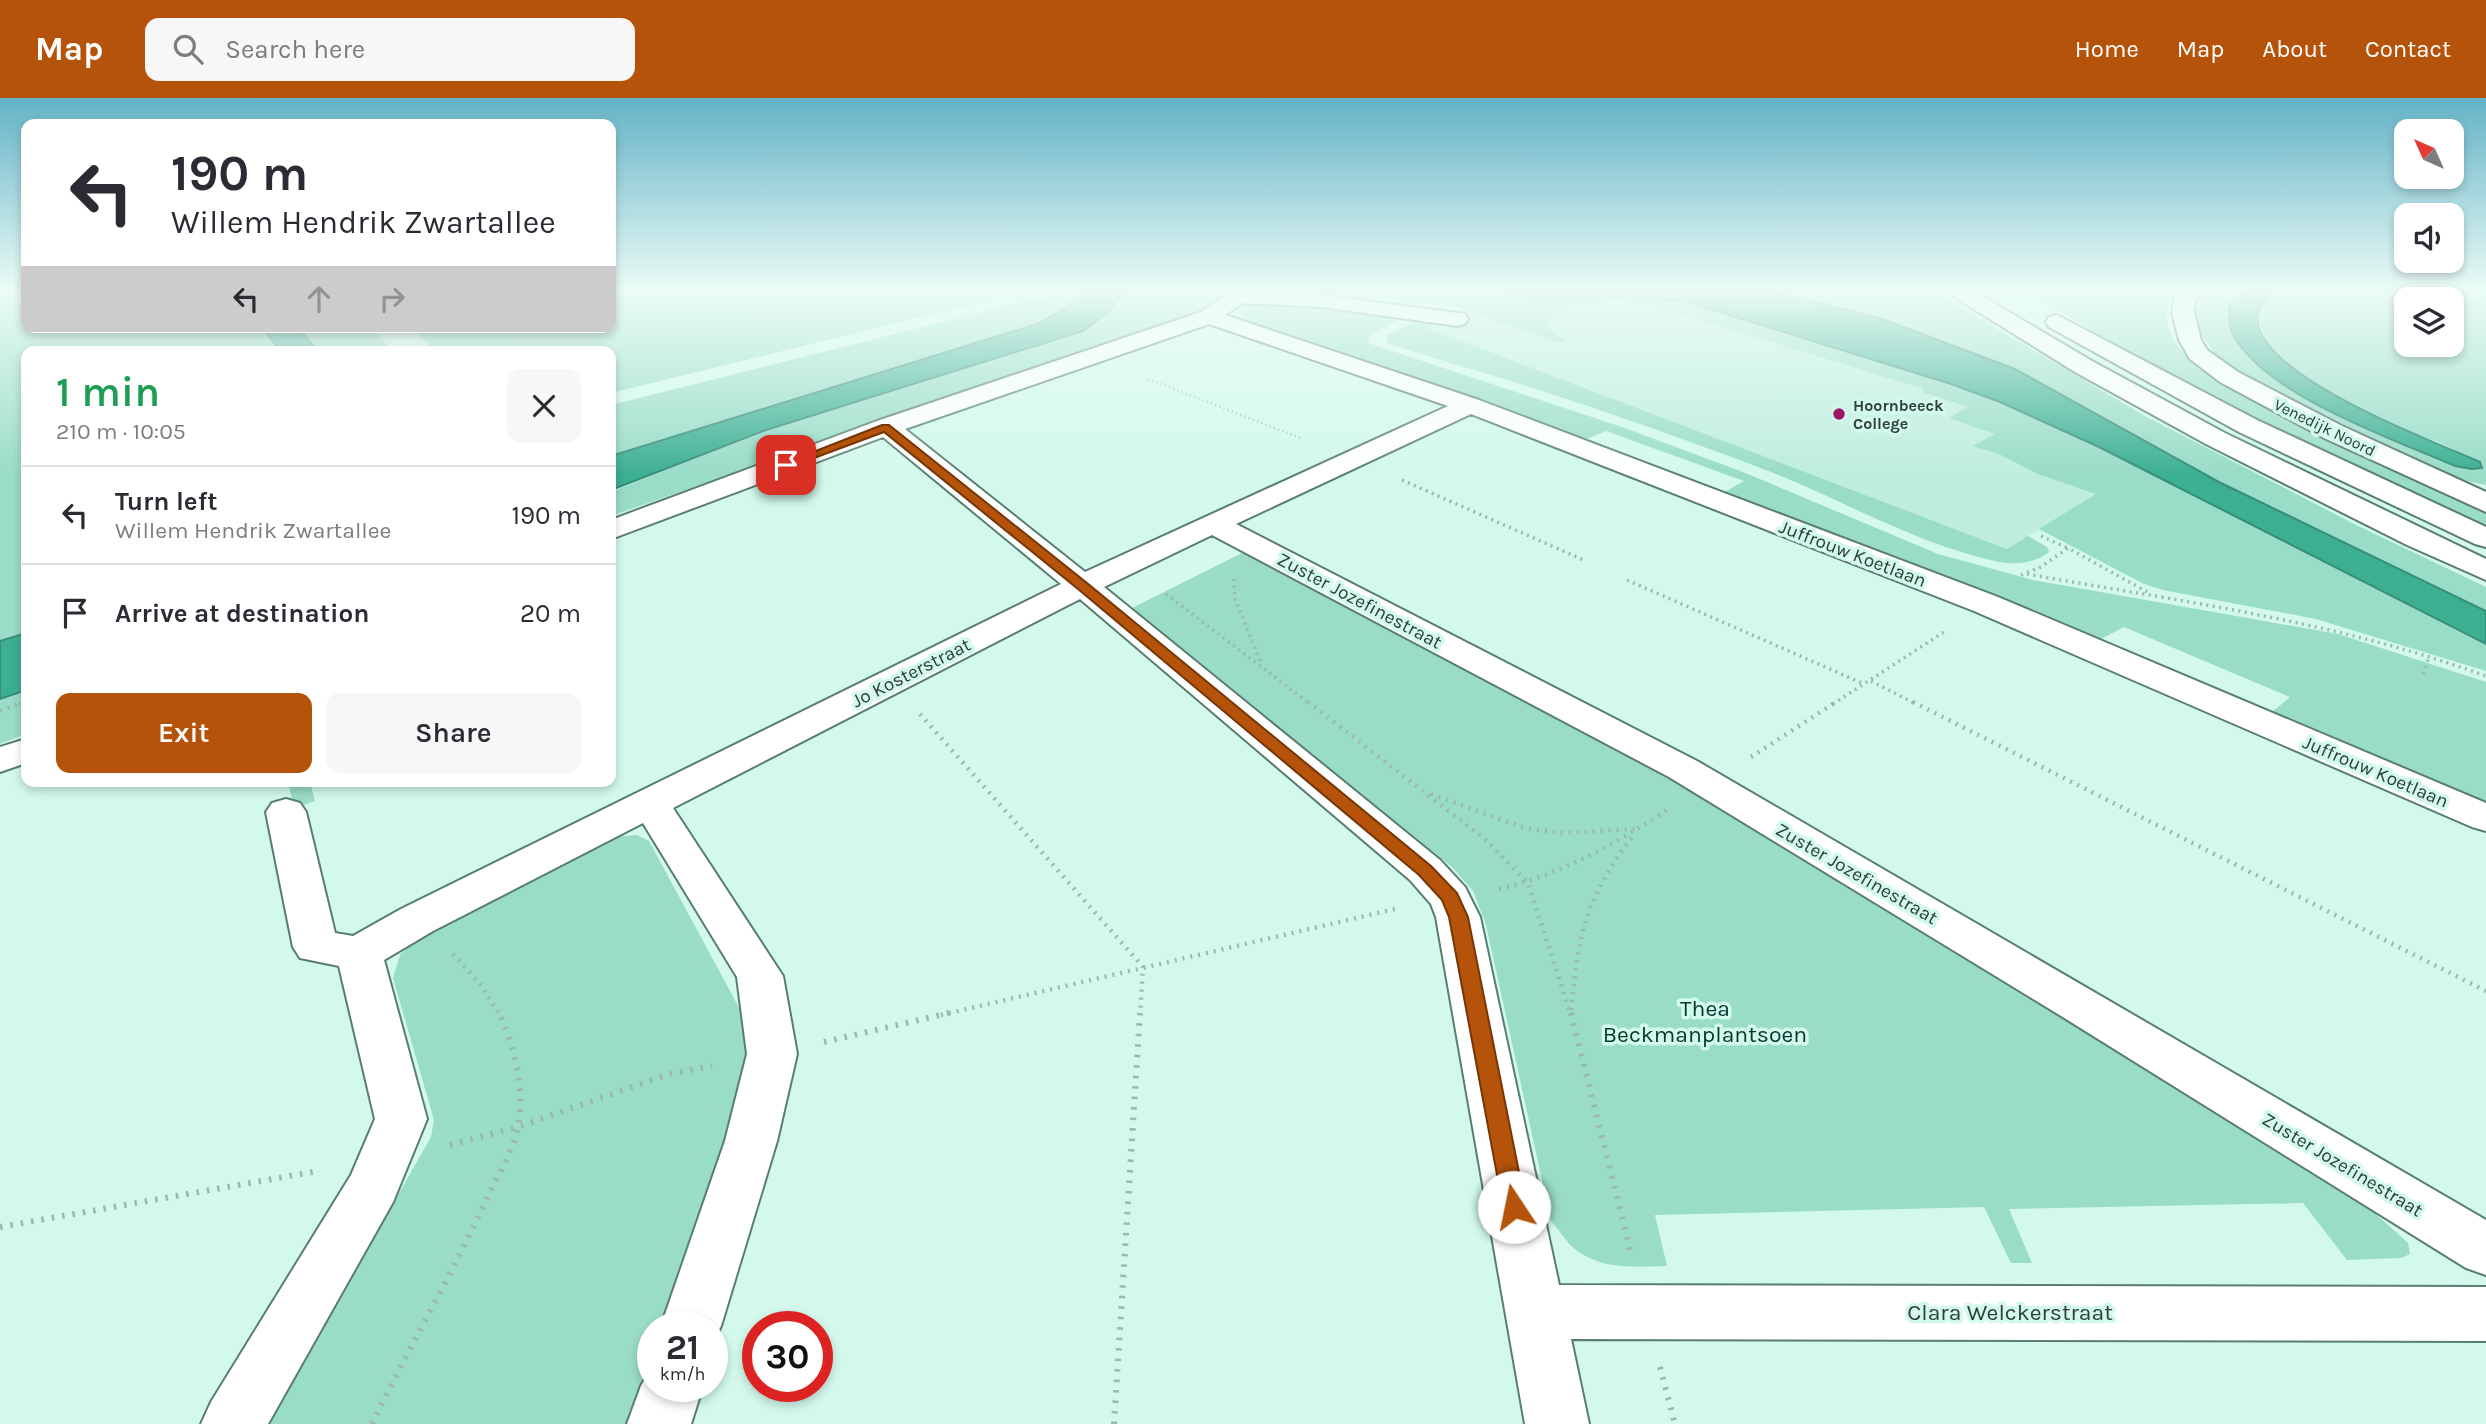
<!DOCTYPE html>
<html lang="en">
<head>
<meta charset="utf-8">
<style>
  body { margin:0; font-family:Karla,sans-serif; background:#f7f7f7; color:#2b2b33; height:100vh; display:flex; flex-direction:column; font-size:26px; white-space:nowrap }
  * { box-sizing:border-box; margin:0 }
  p { font-size:23px; color:#7c7c81 }
  .icon { flex:none; width:38px; height:38px; fill:none; stroke:currentColor; stroke-width:2; stroke-linecap:round; stroke-linejoin:round }
  .map { position:relative; flex:1; overflow:hidden }
  .side { position:absolute; left:21px; top:248px; width:595px; height:441px; display:flex; flex-direction:column; background:#fff; border-radius:14px; box-shadow:0 4px 10px #0003 }
  .side>* { flex:none }
  .hud { position:absolute; left:21px; top:21px; width:595px; height:214px; border-radius:14px; box-shadow:0 4px 10px #0003; background:#fff; color:#2b2b33; overflow:hidden }
  .needle { width:46px; rotate:315deg }
  .controls { position:absolute; left:2394px; top:21px; display:grid; gap:14px }
  .controls a { display:grid; place-items:center; width:70px; height:70px; border-radius:14px; background:#fff; box-shadow:0 4px 10px #0003; font-size:35px }
  .speed { position:absolute; left:637px; top:1213px; display:flex; gap:14px; font-size:35px; font-weight:700; text-align:center }
  .speed>* { display:grid; place-content:center; width:91px; height:91px; border-radius:50%; background:#fff; box-shadow:0 4px 10px #0003; line-height:1 }
  .speed small { font-size:18px; font-weight:400 }
  .speed .limit { border:10px solid #d22; background:#fff; color:#111 }
  .pin { position:absolute; display:grid; place-items:center; width:60px; height:60px; color:#fff; margin:-30px; border-radius:14px; box-shadow:0 4px 10px #0006 }
  .me { position:absolute; width:77px; margin:-38px; rotate:349deg; stroke-linejoin:round; filter:drop-shadow(0 0 5px #0008) }
  .turn { display:flex; align-items:center; gap:24px; height:147px; padding:0 35px; font-size:32px }
  .turn .icon { width:91px; height:91px; stroke-width:2.5 }
  .turn b { display:block; font-size:49px; line-height:60px }
  .lanes { display:flex; align-items:center; height:66px; padding:0 35px; background:#0003; justify-content:center; gap:35px; direction:ltr }
  .lanes .off { opacity:.35 }
  .round { display:grid; place-items:center; flex:none; width:74px; height:74px; border-radius:14px; background:#f7f7f7 }
  .headline { display:flex; align-items:center; justify-content:space-between; height:119px; padding:0 35px }
  h1 { font-size:42px; font-weight:600; line-height:52px; color:#1e9e55 }
  .cta { display:flex; gap:14px; margin-top:auto; padding:14px 35px }
  .cta a { flex:1; height:80px; border-radius:14px; background:#b45309; color:#fff; font-size:28px; font-weight:600; line-height:80px; text-align:center }
  .cta a+a { background:#f7f7f7; color:#2b2b33 }
  ul { padding:0; list-style:none }
  li { display:flex; align-items:center; gap:21px; height:98px; padding:0 35px; border-top:2px solid #e1e1e2 }
  li div { flex:1 }
  li b { display:block; font-size:26px }
  li em { font-style:normal }
  header { display:flex; align-items:center; gap:42px; box-sizing:border-box; height:98px; padding:0 35px; background:#b45309; color:#fff }
  header strong { font-size:33px }
  nav { display:flex; gap:38px; margin-inline-start:auto; font-size:24px }
  .search { width:490px; height:63px; background:#f7f7f7; display:flex; align-items:center; gap:18px; box-sizing:border-box; padding:0 24px; border-radius:14px; color:#7c7c81; font-size:26px }
  .map>svg:first-child { display:block }
  .built { fill:#beedde }
  .green { fill:#99dcc8; fill-rule:evenodd }
  .water { fill:#3caf93; stroke:#388d78; stroke-width:2 }
  .lines { fill:none; stroke-linecap:round; stroke-linejoin:round }
  .minor-casing { stroke:#5a7d72; stroke-width:4 }
  .primary-casing { stroke:#5a7d72; stroke-width:4 }
  .path-far3 { stroke:#99b8ae; stroke-width:2.5; stroke-dasharray:1 3.5; stroke-linecap:butt }
  .path-far2 { stroke:#99b8ae; stroke-width:3.5; stroke-dasharray:2 4.5; stroke-linecap:butt }
  .path-far1 { stroke:#99b8ae; stroke-width:4.5; stroke-dasharray:2 6; stroke-linecap:butt }
  .path { stroke:#99b8ae; stroke-width:6; stroke-dasharray:2.5 8; stroke-linecap:butt }
  .minor { fill:#fff; fill-rule:evenodd }
  .primary { fill:#fff; fill-rule:evenodd }
  .route { fill:#b45309; stroke:#753606; stroke-width:2 }
  .poi-dot { fill:#9d1564; stroke:#d2f9ec; stroke-width:2.5 }
  .labels { text-anchor:middle; stroke-width:7; stroke-linejoin:round; paint-order:stroke }
  .far-poi-label { font-size:16px; font-weight:bold; fill:#2e3e39; stroke:#d2f9ec; text-anchor:start }
  .far-street-label { font-size:16px; fill:#2e3e39; stroke:#d2f9ec }
  .street-label { font-size:19px; fill:#2e3e39; stroke:#d2f9ec }
  .near-park-label { font-size:23px; fill:#03382d; stroke:#d2f9ec }
  .near-street-label { font-size:23px; fill:#2e3e39; stroke:#d2f9ec }
</style>
</head>
<body>
<header>
<strong>Map</strong>
<div class="search"><svg class="icon" aria-label="search" viewBox="0 0 24 24"><circle cx="10" cy="10" r="6"/><path d="M15 15l6 6"/></svg>Search here</div>
<nav><a>Home</a><a>Map</a><a>About</a><a>Contact</a></nav>
</header>
<div class="map">
<svg width="2486" height="1326" viewBox="0 0 2486 1326">
  <rect width="100%" height="100%" fill="#d2f9ec"/>
  <path class="built" d="M 1524,198 L 1603,199 L 1718,212 L 1896,268 L 2141,370 L 2007,451 L 1426,230 Z"/>
  <g class="green">
    <path d="M 0,191 L 26,191 L 26,229 L 262,229 L 281,254 L 26,254 L 26,535 L 0,543 Z"/>
    <path d="M 611,191 L 993,191 L 1008,198 L 611,295 L 611,254 L 435,254 L 411,229 L 611,229 Z"/>
    <path d="M 1037,191 L 1089,191 L 1078,202 L 1040,225 L 611,358 L 611,307 L 1050,197 Z"/>
    <path d="M 1126,191 L 1220,191 L 1220,196 L 1205,213 L 1187,221 L 1055,263 L 611,418 L 611,394 L 766,332 L 1083,233 L 1108,214 Z"/>
    <path d="M 1345,191 L 1488,191 L 1538,200 L 1655,200 L 1718,212 L 1896,268 L 2000,304 L 2099,349 L 2486,546 L 2486,573 L 2316,521 L 2163,492 L 2144,486 L 2039,431 L 2096,396 L 2038,376 L 1999,356 L 1973,348 L 1995,336 L 1949,320 L 1968,309 L 1922,294 L 1924,291 L 1654,208 L 1620,204 L 1574,207 L 1553,215 L 1548,227 L 1552,234 L 1566,243 L 1560,245 L 1453,208 L 1340,197 Z"/>
    <path d="M 1764,191 L 1930,191 L 2145,318 L 2356,427 L 2486,489 L 2486,513 L 2221,385 L 2015,271 L 1882,221 Z"/>
    <path d="M 2025,191 L 2177,191 C 2165,206 2164,223 2173,241 C 2197,288 2428,389 2486,413 L 2486,429 C 2331,355 2169,286 2025,191 Z"/>
    <path d="M 2209,191 L 2244,191 L 2229,208 C 2238,226 2246,249 2258,265 C 2282,296 2432,363 2472,371 C 2468,366 2463,359 2458,355 C 2448,346 2431,342 2418,337 C 2367,314 2262,279 2258,213 L 2264,202 L 2276,191 L 2486,191 L 2486,387 L 2447,379 L 2406,362 L 2241,276 L 2215,255 L 2199,233 L 2196,213 ZM 2406,201 L 2452,201 L 2452,247 L 2406,247 Z"/>
    <path d="M 1260,204 L 1406,217 L 1370,238 L 1368,245 L 1622,329 L 1743,374 L 1938,456 L 2033,482 L 2338,536 L 2486,584 L 2486,708 L 2271,615 L 2290,599 L 2124,529 L 2099,542 L 2024,509 L 1723,395 L 1744,383 L 1606,333 L 1584,342 L 1254,227 L 1243,219 L 1242,211 L 1245,206 Z"/>
    <path d="M 1424,219 L 1443,224 L 1427,230 L 2007,451 L 2028,438 L 2047,449 L 2049,454 C 2035,465 2016,467 1999,464 C 1919,447 1846,404 1771,374 C 1688,342 1604,313 1520,286 C 1476,272 1431,260 1387,245 L 1387,237 Z"/>
    <path d="M 297,229 L 371,229 L 393,254 L 319,254 Z"/>
    <path d="M 1246,453 L 1708,702 L 1877,801 L 2368,1109 L 2408,1145 L 2410,1156 L 2401,1160 L 2347,1162 L 2303,1105 L 2009,1111 L 2032,1165 L 2011,1165 L 1984,1109 L 1655,1117 L 1667,1168 C 1635,1169 1603,1172 1576,1152 C 1567,1145 1559,1132 1551,1123 L 1486,827 L 1473,793 L 1452,769 L 1130,511 Z"/>
    <path d="M 26,592 L 26,636 L 0,646 L 0,601 Z"/>
    <path d="M 288,684 L 310,684 L 315,703 L 294,710 Z"/>
    <path d="M 637,737 L 649,743 L 743,917 L 755,967 L 662,1228 L 653,1228 L 653,1254 L 627,1326 L 268,1326 L 431,1039 L 434,1022 L 393,880 L 400,857 L 416,841 L 614,739 Z"/>
  </g>
  <g class="water">
    <path d="M 1089,191 L 1126,191 L 1108,214 L 1083,233 L 766,332 L 611,392 L 611,358 L 1040,225 L 1078,202 Z"/>
    <path d="M 1488,191 L 1764,191 L 1882,221 L 2015,271 L 2221,385 L 2486,513 L 2486,546 L 2099,349 L 2000,304 L 1951,286 L 1687,204 L 1636,199 L 1538,200 Z"/>
    <path d="M 2244,191 L 2276,191 C 2270,197 2261,203 2259,211 C 2239,273 2437,344 2480,364 L 2482,370 L 2472,371 L 2455,368 C 2393,341 2264,297 2232,235 C 2228,226 2229,218 2229,208 Z"/>
    <path d="M 262,229 L 297,229 L 319,254 L 281,254 Z"/>
    <path d="M 26,535 L 26,592 L 0,601 L 0,543 Z"/>
  </g>
  <g class="lines">
    <defs>
      <g id="minor">
        <path d="M 1227,191 L 1271,191 L 1270,194 L 1322,197 L 1465,216 L 1468,221 L 1465,226 L 1457,228 L 1322,209 L 1243,205 L 1225,217 L 1479,302 L 1998,499 L 2486,705 L 2486,733 L 2472,729 L 1974,513 L 1471,316 L 1236,426 L 1697,663 L 2486,1122 L 2486,1177 L 2466,1170 L 2066,921 L 1669,679 L 1212,437 L 1104,489 L 1440,762 L 1465,789 L 1480,819 L 1559,1187 L 2486,1189 L 2486,1243 L 1571,1241 L 1589,1326 L 1525,1326 L 1436,819 L 1431,806 L 1410,782 L 1080,501 L 673,710 L 783,878 L 797,956 L 777,1043 L 721,1228 L 712,1247 L 712,1228 L 661,1228 L 725,1043 L 747,956 L 737,879 L 643,725 L 433,833 L 384,862 L 427,1021 L 393,1104 L 268,1326 L 201,1326 L 211,1304 L 351,1077 L 375,1021 L 339,868 L 300,860 L 293,849 L 266,714 L 272,705 L 286,701 L 300,705 L 306,714 L 335,835 L 353,838 L 401,811 L 1061,486 L 883,339 L 611,441 L 611,422 L 877,323 L 1201,214 L 1226,197 ZM 1209,226 L 1448,308 L 1085,474 L 905,331 Z"/>
        <path d="M 2183,191 L 2205,191 L 2195,202 L 2194,215 L 2201,242 L 2207,252 L 2238,274 L 2342,328 L 2486,394 L 2486,414 L 2324,340 L 2220,284 L 2190,261 L 2179,242 L 2172,215 L 2174,200 Z"/>
        <path d="M 26,641 L 26,665 L 0,674 L 0,649 Z"/>
        <path d="M 653,1266 L 653,1288 L 703,1288 L 691,1326 L 627,1326 L 641,1288 Z"/>
      </g>
      <g id="primary">
        <path d="M 1945,191 L 1970,191 L 2092,263 L 2225,335 L 2486,461 L 2486,482 L 2407,447 L 2206,346 L 2075,274 L 1948,195 Z"/>
        <path d="M 2057,217 L 2257,322 L 2486,429 L 2486,449 L 2475,446 L 2239,334 L 2049,229 L 2046,224 L 2049,219 Z"/>
      </g>
    </defs>
    <use href="#minor" class="minor-casing"/>
    <use href="#primary" class="primary-casing"/>
    <path class="path-far3" d="M 1148,281 L 1303,341"/>
    <g class="path-far2">
      <path d="M 1402,382 L 1586,463"/>
      <path d="M 2041,438 L 2068,450"/>
      <path d="M 2027,476 C 2184,504 2335,523 2486,578"/>
      <path d="M 2021,477 L 2041,469 L 2068,450 L 2151,496"/>
      <path d="M 1234,481 L 1235,501 L 1261,565"/>
      <path d="M 1627,482 L 1864,586"/>
      <path d="M 1166,496 L 1310,606"/>
      <path d="M 2423,576 L 2429,559"/>
      <path d="M 1871,583 L 1916,606"/>
      <path d="M 19,606 L 26,603"/>
      <path d="M 1833,606 L 1944,534"/>
    </g>
    <g class="path-far1">
      <path d="M 1308,604 L 1486,742 L 1528,785 L 1571,917"/>
      <path d="M 1913,604 L 2486,893"/>
      <path d="M 0,613 L 23,604"/>
      <path d="M 920,616 L 1143,869 L 1140,917"/>
      <path d="M 1751,659 L 1836,604"/>
      <path d="M 1431,696 L 1524,730 L 1563,735 L 1636,731"/>
      <path d="M 1499,791 C 1562,776 1613,747 1667,712"/>
      <path d="M 453,856 L 480,886 L 500,917"/>
      <path d="M 1571,912 C 1580,830 1584,804 1634,736"/>
      <path d="M 941,917 L 1395,811"/>
    </g>
    <g class="path">
      <path d="M 1571,915 L 1632,1159"/>
      <path d="M 824,944 L 949,915"/>
      <path d="M 450,1047 L 518,1029 L 669,976 L 712,968"/>
      <path d="M 0,1129 L 318,1073"/>
      <path d="M 1660,1269 L 1675,1326"/>
      <path d="M 372,1326 C 409,1249 453,1175 488,1098 C 499,1076 513,1053 518,1029 C 525,992 515,949 499,915"/>
      <path d="M 1114,1326 L 1140,915"/>
    </g>
    <use href="#minor" class="minor"/>
    <use href="#primary" class="primary"/>
  </g>
  <linearGradient id="sky" x2="0" y2="1"><stop stop-color="#63b2c6"/><stop offset="0.51" stop-color="#ebfcf6"/><stop offset="1" stop-color="#ebfcf6" stop-opacity="0"/></linearGradient>
  <rect width="2486" height="377" fill="url(#sky)"/>
  <path class="route" d="M 882,327 L 889,327 L 1087,485 L 1431,768 L 1457,795 L 1468,819 L 1526,1109 L 1522,1116 L 1514,1119 L 1506,1116 L 1503,1109 L 1449,819 L 1442,802 L 1419,777 L 1078,491 L 884,334 L 790,369 L 780,367 Z"/>
  <circle class="poi-dot" cx="1839" cy="316" r="7"/>
  <g class="labels">
    <g class="far-poi-label">
      <text x="1853" y="313">Hoornbeeck<tspan x="1853" dy="18">College</tspan></text>
    </g>
    <g class="far-street-label">
      <text transform="translate(2325 329) rotate(26)" y="6">Venedijk Noord</text>
    </g>
    <g class="street-label">
      <text transform="translate(1853 455) rotate(21)" y="7">Juffrouw Koetlaan</text>
      <text transform="translate(1360 502) rotate(28)" y="7">Zuster Jozefinestraat</text>
      <text transform="translate(911 574) rotate(-27)" y="7">Jo Kosterstraat</text>
      <text transform="translate(2376 673) rotate(23)" y="7">Juffrouw Koetlaan</text>
      <text transform="translate(1857 775) rotate(30)" y="7">Zuster Jozefinestraat</text>
      <text transform="translate(2343 1066) rotate(31)" y="7">Zuster Jozefinestraat</text>
    </g>
    <g class="near-park-label">
      <text x="1705" y="918">Thea<tspan x="1705" dy="26">Beckmanplantsoen</tspan></text>
    </g>
    <g class="near-street-label">
      <text x="2010" y="1222">Clara Welckerstraat</text>
    </g>
  </g>
</svg>
<div class="controls">
<a><svg class="needle" viewBox="-14 -14 28 28"><path d="M0-13l5 13h-10z" fill="#e53935"/><path d="M0 13l5-13h-10z" fill="#7c7c81"/></svg></a>
<a><svg class="icon" aria-label="sound" viewBox="0 0 24 24"><path d="M4 9h4l5-4v14l-5-4H4zM17 9q2 3 0 6"/></svg></a>
<a><svg class="icon" aria-label="layers" viewBox="0 0 24 24"><path d="M12 4l9 5-9 5-9-5zM3 14l9 5 9-5"/></svg></a>
</div>
<div class="speed"><div>21<small>km/h</small></div><div class="limit">30</div></div>
<div class="pin" style="left:786px;top:367px;background:#d93025"><svg class="icon" aria-label="arrive" viewBox="0 0 24 24"><path d="M6 21V4h12l-3 4 3 4H6"/></svg></div>
<svg class="me" style="left:1514px;top:1109px" viewBox="-20 -20 40 40"><circle r="19" fill="#fff"/><path d="M0-13L10 11 0 6-10 11z" fill="#b45309"/></svg>
<div class="hud">
<div class="turn"><svg class="icon" aria-label="left" viewBox="0 0 24 24"><path d="M17 20v-9H6M10 6l-5 5 5 5"/></svg><div><b>190 m</b>Willem Hendrik Zwartallee</div></div>
<div class="lanes"><svg class="icon" aria-label="left" viewBox="0 0 24 24"><path d="M17 20v-9H6M10 6l-5 5 5 5"/></svg><svg class="icon off" aria-label="ahead" viewBox="0 0 24 24"><path d="M12 20V5M6 11l6-6 6 6"/></svg><svg class="icon off" aria-label="right" viewBox="0 0 24 24"><path d="M7 20v-9h11M14 6l5 5-5 5"/></svg></div>
</div>
<section class="side">
<div class="headline"><div><h1>1 min</h1><p>210 m · 10:05</p></div><a class="round"><svg class="icon" aria-label="close" viewBox="0 0 24 24"><path d="M6 6l12 12M18 6L6 18"/></svg></a></div>
<ul>
<li><svg class="icon" aria-label="left" viewBox="0 0 24 24"><path d="M17 20v-9H6M10 6l-5 5 5 5"/></svg><div><b>Turn left</b><p>Willem Hendrik Zwartallee</p></div><em>190 m</em></li>
<li><svg class="icon" aria-label="arrive" viewBox="0 0 24 24"><path d="M6 21V4h12l-3 4 3 4H6"/></svg><div><b>Arrive at destination</b></div><em>20 m</em></li>
</ul>
<div class="cta"><a>Exit</a><a>Share</a></div>
</section>
</div>
</body>
</html>
